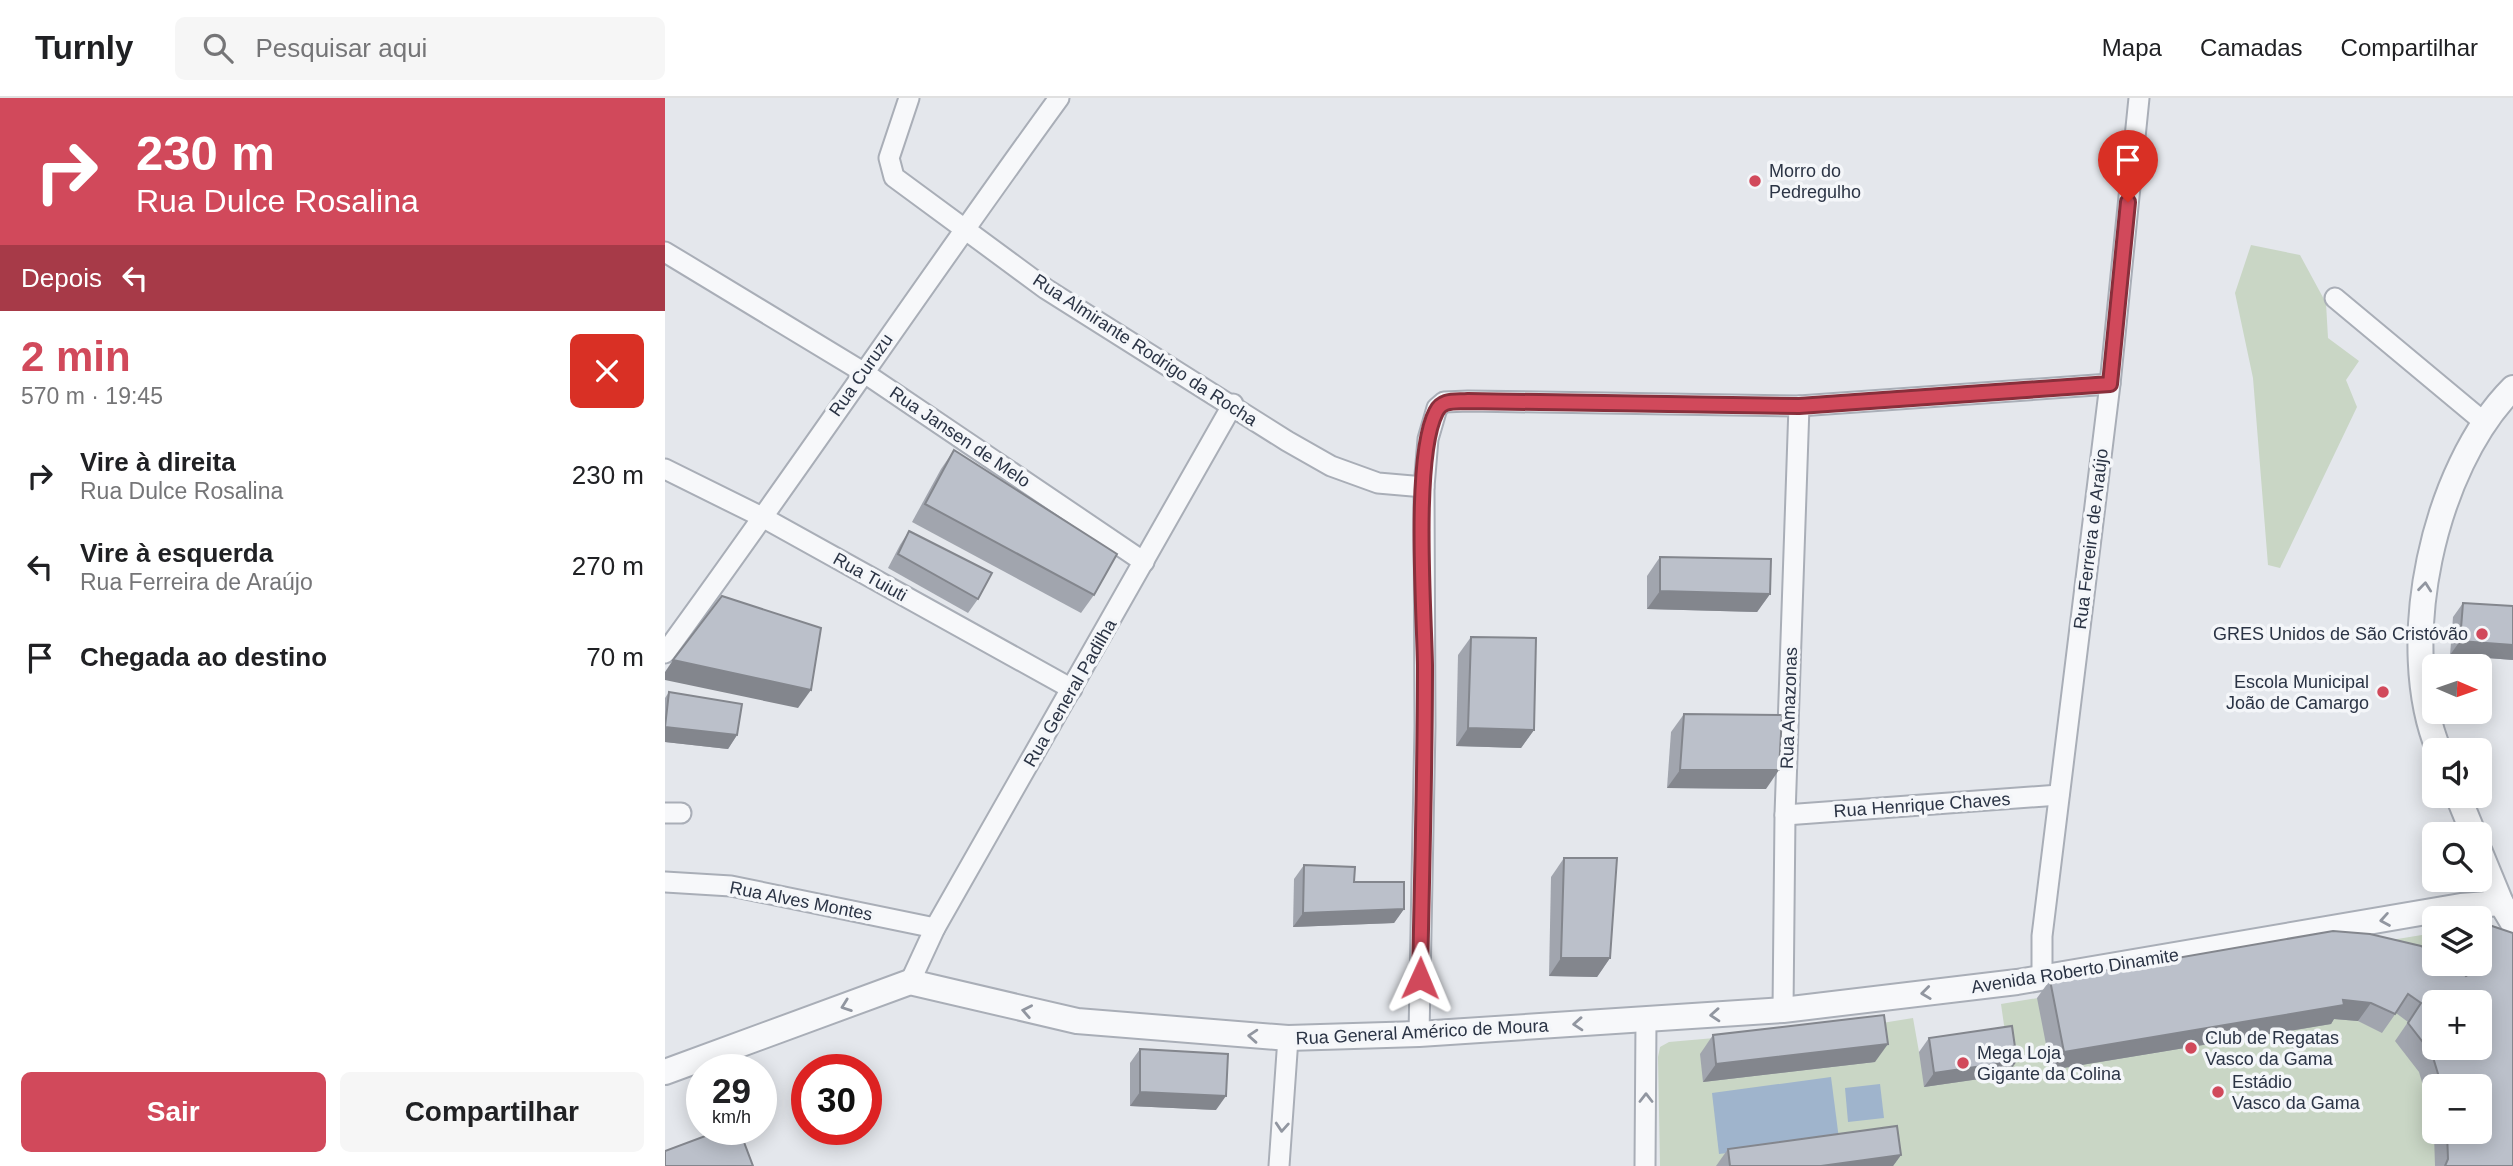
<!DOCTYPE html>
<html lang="pt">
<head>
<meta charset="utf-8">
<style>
  body { margin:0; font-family:Helvetica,sans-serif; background:#f6f6f6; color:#202124; height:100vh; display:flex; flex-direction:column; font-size:26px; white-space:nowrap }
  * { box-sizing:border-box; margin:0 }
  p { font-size:23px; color:#757577 }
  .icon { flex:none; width:38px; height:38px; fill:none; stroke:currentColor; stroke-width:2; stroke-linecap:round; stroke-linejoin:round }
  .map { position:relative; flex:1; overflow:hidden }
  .details { display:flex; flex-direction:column; background:#fff; width:665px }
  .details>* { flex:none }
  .guide { background:#d1495b; color:#fff; overflow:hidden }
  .needle { width:46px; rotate:92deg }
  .tools { position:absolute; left:1757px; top:556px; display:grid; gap:14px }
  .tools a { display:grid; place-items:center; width:70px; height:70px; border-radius:10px; background:#fff; box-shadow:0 4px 18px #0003; font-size:35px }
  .speed { position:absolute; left:21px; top:956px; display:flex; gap:14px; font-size:35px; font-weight:700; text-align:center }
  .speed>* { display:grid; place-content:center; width:91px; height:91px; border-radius:50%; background:#fff; box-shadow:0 4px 18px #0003; line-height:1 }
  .speed small { font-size:18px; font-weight:400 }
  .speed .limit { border:10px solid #d22; background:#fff; color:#111 }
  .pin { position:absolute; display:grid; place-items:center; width:60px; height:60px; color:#fff; margin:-72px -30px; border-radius:50% 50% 50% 0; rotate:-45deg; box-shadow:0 0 7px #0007 }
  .pin .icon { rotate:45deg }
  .me { position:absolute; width:77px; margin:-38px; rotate:1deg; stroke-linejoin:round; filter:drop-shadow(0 0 5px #0008) }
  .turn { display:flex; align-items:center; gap:24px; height:147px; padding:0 21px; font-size:32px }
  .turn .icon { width:91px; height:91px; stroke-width:2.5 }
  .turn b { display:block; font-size:49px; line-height:60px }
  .then { display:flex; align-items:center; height:66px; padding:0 21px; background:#0003; gap:14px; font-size:26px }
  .round { display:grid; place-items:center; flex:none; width:74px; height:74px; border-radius:10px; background:#f6f6f6 }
  .headline { display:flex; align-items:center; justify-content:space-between; height:119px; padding:0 21px }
  h1 { font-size:42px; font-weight:700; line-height:52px; color:#d1495b }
  .action { display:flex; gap:14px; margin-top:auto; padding:14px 21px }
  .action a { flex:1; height:80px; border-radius:10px; background:#d1495b; color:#fff; font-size:28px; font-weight:700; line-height:80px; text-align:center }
  .action a+a { background:#f6f6f6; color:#202124 }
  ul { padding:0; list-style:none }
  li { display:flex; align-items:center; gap:21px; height:91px; padding:0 21px }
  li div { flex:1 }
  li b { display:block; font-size:26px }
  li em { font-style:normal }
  header { display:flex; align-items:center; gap:42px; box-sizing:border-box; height:98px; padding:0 35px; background:#fff; border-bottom:2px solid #e0e0e0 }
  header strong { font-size:33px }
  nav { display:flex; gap:38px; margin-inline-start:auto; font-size:24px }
  .search { width:490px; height:63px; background:#f6f6f6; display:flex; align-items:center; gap:18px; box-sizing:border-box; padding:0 24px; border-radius:10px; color:#757577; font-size:26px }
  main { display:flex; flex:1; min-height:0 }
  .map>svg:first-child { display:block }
  .green { fill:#c9d6c5; fill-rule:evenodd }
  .water { fill:#9fb4cc }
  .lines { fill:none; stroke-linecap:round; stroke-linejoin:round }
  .minor-casing { stroke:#a9aeb7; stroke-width:23 }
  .tertiary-casing { stroke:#a9aeb7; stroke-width:28 }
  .minor { stroke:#f7f8fa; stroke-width:19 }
  .tertiary { stroke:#f7f8fa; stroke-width:24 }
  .wall { fill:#a1a5ae }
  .shaded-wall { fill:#83868d }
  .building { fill:#bbc0ca; stroke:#83868d; stroke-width:2; fill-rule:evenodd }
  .oneway { stroke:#9196a0 }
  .route-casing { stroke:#882f3b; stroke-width:18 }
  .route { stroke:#d1495b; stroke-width:12 }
  .poi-dot { fill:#d1495b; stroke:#f4f6f9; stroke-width:2.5 }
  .labels { text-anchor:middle; stroke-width:7; stroke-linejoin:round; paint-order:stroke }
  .poi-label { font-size:18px; fill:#2b3445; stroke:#f4f6f9; text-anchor:start }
  .street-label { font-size:18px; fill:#2b3445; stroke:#f4f6f9 }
</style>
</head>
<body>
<header>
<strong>Turnly</strong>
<div class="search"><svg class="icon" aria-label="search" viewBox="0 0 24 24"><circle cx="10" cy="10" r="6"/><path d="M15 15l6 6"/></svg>Pesquisar aqui</div>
<nav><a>Mapa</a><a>Camadas</a><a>Compartilhar</a></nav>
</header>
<main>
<section class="details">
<div class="guide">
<div class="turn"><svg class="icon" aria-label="right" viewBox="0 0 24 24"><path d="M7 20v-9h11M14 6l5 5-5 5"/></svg><div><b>230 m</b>Rua Dulce Rosalina</div></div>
<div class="then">Depois<svg class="icon" aria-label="left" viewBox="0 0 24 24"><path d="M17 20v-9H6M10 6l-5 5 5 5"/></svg></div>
</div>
<div class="headline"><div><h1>2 min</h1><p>570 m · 19:45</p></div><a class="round" style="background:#d93025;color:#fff"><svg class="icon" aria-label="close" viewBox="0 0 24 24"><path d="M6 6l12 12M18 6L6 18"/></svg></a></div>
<ul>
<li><svg class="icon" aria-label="right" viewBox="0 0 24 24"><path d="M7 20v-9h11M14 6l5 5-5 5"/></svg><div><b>Vire à direita</b><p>Rua Dulce Rosalina</p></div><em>230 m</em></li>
<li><svg class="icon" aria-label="left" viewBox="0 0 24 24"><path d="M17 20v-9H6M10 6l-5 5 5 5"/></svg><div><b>Vire à esquerda</b><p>Rua Ferreira de Araújo</p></div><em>270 m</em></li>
<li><svg class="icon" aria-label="arrive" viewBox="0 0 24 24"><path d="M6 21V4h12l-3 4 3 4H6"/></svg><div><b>Chegada ao destino</b></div><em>70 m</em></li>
</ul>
<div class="action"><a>Sair</a><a>Compartilhar</a></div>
</section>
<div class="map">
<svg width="1848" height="1068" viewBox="0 0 1848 1068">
  <rect width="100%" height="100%" fill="#e4e7ec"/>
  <g class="green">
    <path d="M 1586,147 L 1635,157 L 1661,205 L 1663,240 L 1694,263 L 1681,282 L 1692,309 L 1615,470 L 1603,467 L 1588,280 L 1570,195 Z"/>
    <path d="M 1815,832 L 1823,834 L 1848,1068 L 995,1068 L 993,959 L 995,949 L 1004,944 L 1211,926 L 1248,920 L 1254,954 L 1341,941 L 1336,906 L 1769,835 L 1769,866 L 1815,866 ZM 1769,905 L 1815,905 L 1815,950 L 1769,950 ZM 1769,989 L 1815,989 L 1815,1034 L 1769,1034 Z"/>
  </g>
  <g class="water">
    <path d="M 1166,979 L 1174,1041 L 1054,1056 L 1047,995 Z"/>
    <path d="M 1215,986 L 1219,1020 L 1183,1024 L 1180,990 Z"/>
  </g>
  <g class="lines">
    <defs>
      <g id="minor">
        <path d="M 244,0 L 224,60 L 229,79 L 381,191 L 622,343 L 666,368 L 713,385 L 759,389"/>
        <path d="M 0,154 L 198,274 L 479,464"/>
        <path d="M 1670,200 L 1820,325"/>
        <path d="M 0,371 L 99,420 L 407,591"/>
        <path d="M 0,555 C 134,372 260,184 394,0"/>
        <path d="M 0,715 L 16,715"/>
        <path d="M 1120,717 L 1394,697"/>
        <path d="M 0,784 L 66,788 L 270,830"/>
        <path d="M 1377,881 L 1377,838 L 1445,286 L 1474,0"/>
        <path d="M 245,884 L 270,830 L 568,306"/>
        <path d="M 1118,912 L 1120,717 L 1134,308"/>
        <path d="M 754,936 L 760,628 L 759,389 L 763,341 L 772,310 L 779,304 L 803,303 L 1134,308 L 1445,286"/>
        <path d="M 614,1068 L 623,940"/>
        <path d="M 980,1068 L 981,922"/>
      </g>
      <g id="tertiary">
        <path d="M 1774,653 C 1730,547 1768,370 1848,290"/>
        <path d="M 1793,698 L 1809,737"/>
        <path d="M 1815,754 L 1836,805 L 1848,825"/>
        <path d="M 0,974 L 245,884 L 412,923 L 623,940 L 754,936 L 1118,912 L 1352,884 L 1796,808 L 1836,805"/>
      </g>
    </defs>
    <use href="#minor" class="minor-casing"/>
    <use href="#tertiary" class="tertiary-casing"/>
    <use href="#minor" class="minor"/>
    <use href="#tertiary" class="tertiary"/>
  </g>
  <g class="wall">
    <path d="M 289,352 L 429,497 L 416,515 L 247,424 L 276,371 Z"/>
    <path d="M 244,433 L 313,501 L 303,515 L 223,470 L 235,447 Z"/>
    <path d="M 995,459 L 1105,496 L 1092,514 L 982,511 L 982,478 Z"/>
    <path d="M 1848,504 L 1848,562 L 1785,557 L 1788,519 L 1798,505 L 1848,508 Z"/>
    <path d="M 806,539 L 869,632 L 856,650 L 791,648 L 793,557 Z"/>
    <path d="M 4,594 L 72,637 L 63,651 L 0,644 L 0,600 Z"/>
    <path d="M 1019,616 L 1101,691 L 1002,690 L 1006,634 Z"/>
    <path d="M 899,760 L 945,860 L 932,879 L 884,878 L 886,779 Z"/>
    <path d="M 639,767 L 689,784 L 739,811 L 729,825 L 628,829 L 629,781 Z"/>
    <path d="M 1769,866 L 1815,866 L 1848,1068 L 1770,1068 L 1769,1036 L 1770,1034 L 1815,1034 L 1815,989 L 1769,989 L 1769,1011 L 1765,1012 L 1754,974 L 1730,943 L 1743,924 L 1731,915 L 1717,935 L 1693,923 L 1669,921 L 1666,926 L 1386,972 L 1372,900 L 1385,882 Z"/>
    <path d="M 1048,937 L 1210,964 L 1038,984 L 1035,956 Z"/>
    <path d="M 1264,940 L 1342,977 L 1259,989 L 1254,954 Z"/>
    <path d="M 475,951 L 551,1012 L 465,1008 L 465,965 Z"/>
    <path d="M 1063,1051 L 1236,1057 L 1228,1068 L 1051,1068 Z"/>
  </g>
  <g class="shaded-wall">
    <path d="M 995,493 L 1105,496 L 1092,514 L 982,511 Z"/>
    <path d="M 1795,543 L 1848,547 L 1848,562 L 1785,557 Z"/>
    <path d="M 8,562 L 146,592 L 133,610 L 0,582 L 0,574 Z"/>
    <path d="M 0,629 L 72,637 L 63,651 L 0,644 Z"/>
    <path d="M 803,630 L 869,632 L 856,650 L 791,648 Z"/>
    <path d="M 1015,672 L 1114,672 L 1101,691 L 1002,690 Z"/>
    <path d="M 739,811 L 729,825 L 628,829 L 638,815 Z"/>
    <path d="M 896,860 L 945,860 L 932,879 L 884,878 Z"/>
    <path d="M 1678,902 L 1706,905 L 1693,923 L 1669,921 L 1666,926 L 1386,972 L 1399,954 Z"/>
    <path d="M 1223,946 L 1210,964 L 1038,984 L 1051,966 Z"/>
    <path d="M 1352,963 L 1342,977 L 1259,989 L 1269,975 Z"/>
    <path d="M 475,994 L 561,998 L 551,1012 L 465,1008 Z"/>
    <path d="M 1236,1057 L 1228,1068 L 1156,1068 Z"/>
  </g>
  <g class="building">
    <path d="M 289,352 L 452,456 L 429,497 L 260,406 Z"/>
    <path d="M 244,433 L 327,475 L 313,501 L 233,456 Z"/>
    <path d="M 995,459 L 1106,461 L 1105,496 L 995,493 Z"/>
    <path d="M 57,498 L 156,530 L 146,592 L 8,562 Z"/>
    <path d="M 1798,505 L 1848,508 L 1848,547 L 1795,543 Z"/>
    <path d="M 806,539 L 871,540 L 869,632 L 803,630 Z"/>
    <path d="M 4,594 L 77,606 L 72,637 L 0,629 Z"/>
    <path d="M 1019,616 L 1117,617 L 1114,672 L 1015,672 Z"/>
    <path d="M 899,760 L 952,760 L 945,860 L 896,860 Z"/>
    <path d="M 639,767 L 690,769 L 689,784 L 739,784 L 739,811 L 638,815 Z"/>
    <path d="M 1827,828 L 1848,835 L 1848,1068 L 1780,1068 L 1783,1061 L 1782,1034 L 1815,1034 L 1815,989 L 1777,989 L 1767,956 L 1743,925 L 1756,905 L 1743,896 L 1730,916 L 1706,905 L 1678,902 L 1679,907 L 1399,954 L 1385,882 L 1668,833 L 1705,836 L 1756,848 L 1769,854 L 1769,866 L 1787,866 L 1801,878 L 1806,875 L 1801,866 L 1815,866 L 1815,835 ZM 1769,905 L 1815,905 L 1815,950 L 1769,950 Z"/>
    <path d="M 1219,917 L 1223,946 L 1051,966 L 1048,937 Z"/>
    <path d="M 1347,928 L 1352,963 L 1269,975 L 1264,940 Z"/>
    <path d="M 475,951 L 563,956 L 561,998 L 475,994 Z"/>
    <path d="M 1232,1028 L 1236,1057 L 1156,1068 L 1065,1068 L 1063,1051 Z"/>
    <path d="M 59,1031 L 74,1031 L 88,1068 L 0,1068 L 0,1053 Z"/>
  </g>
  <defs><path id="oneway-chevron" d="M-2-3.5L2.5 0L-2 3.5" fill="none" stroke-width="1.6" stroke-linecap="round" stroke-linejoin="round" transform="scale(1.75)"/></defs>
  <g class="oneway">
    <use href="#oneway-chevron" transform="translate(1760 489) rotate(-84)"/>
    <use href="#oneway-chevron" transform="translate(1720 822) rotate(170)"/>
    <use href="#oneway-chevron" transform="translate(1261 895) rotate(173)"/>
    <use href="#oneway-chevron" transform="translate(181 908) rotate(160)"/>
    <use href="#oneway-chevron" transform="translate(362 913) rotate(-169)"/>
    <use href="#oneway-chevron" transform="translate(1050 917) rotate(176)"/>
    <use href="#oneway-chevron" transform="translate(913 926) rotate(176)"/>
    <use href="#oneway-chevron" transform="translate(588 938) rotate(-176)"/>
    <use href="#oneway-chevron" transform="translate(981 1000) rotate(-90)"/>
    <use href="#oneway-chevron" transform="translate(617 1029) rotate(94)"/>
  </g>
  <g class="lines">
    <defs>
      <path id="route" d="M 755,880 C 757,776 760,671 760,567 C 759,511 748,359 771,314 C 777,301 790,304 803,303 L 1134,308 L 1445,286 L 1463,104"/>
    </defs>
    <use href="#route" class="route-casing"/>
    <use href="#route" class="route"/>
  </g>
  <g class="poi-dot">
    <circle cx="1090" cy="83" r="7"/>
    <circle cx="1817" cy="536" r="7"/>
    <circle cx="1718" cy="594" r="7"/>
    <circle cx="1526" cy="950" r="7"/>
    <circle cx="1298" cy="965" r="7"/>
    <circle cx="1553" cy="994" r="7"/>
  </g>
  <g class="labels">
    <g class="poi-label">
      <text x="1104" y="79">Morro do<tspan x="1104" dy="21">Pedregulho</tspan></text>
      <text x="1803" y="542" text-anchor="end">GRES Unidos de São Cristóvão</text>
      <text x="1704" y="590" text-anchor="end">Escola Municipal<tspan x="1704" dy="21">João de Camargo</tspan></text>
      <text x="1540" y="946">Club de Regatas<tspan x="1540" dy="21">Vasco da Gama</tspan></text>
      <text x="1312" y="961">Mega Loja<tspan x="1312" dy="21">Gigante da Colina</tspan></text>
      <text x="1567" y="990">Estádio<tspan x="1567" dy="21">Vasco da Gama</tspan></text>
    </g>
    <g class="street-label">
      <text transform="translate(480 252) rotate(33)" y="6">Rua Almirante Rodrigo da Rocha</text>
      <text transform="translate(196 277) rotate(-55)" y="6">Rua Curuzu</text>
      <text transform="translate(295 339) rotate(34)" y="6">Rua Jansen de Melo</text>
      <text transform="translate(1426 441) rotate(-83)" y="6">Rua Ferreira de Araújo</text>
      <text transform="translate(205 479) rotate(29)" y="6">Rua Tuiuti</text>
      <text transform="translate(405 595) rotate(-60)" y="6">Rua General Padilha</text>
      <text transform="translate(1124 610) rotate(-88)" y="6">Rua Amazonas</text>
      <text transform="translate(1257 707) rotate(-4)" y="6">Rua Henrique Chaves</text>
      <text transform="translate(136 803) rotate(11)" y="6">Rua Alves Montes</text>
      <text transform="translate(1410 873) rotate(-9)" y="6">Avenida Roberto Dinamite</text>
      <text transform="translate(757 934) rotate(-3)" y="6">Rua General Américo de Moura</text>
    </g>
  </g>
</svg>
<div class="tools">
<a><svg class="needle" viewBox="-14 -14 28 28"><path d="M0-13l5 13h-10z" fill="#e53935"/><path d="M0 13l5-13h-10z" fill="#757577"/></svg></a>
<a><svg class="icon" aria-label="sound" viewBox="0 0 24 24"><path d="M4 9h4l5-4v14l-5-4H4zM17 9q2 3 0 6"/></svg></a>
<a><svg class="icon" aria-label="search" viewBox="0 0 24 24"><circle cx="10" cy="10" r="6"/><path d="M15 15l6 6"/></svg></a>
<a><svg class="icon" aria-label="layers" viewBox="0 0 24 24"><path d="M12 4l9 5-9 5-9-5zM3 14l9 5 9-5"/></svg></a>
<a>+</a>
<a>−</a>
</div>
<div class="speed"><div>29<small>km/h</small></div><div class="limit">30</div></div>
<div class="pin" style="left:1463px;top:104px;background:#d93025"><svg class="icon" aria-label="arrive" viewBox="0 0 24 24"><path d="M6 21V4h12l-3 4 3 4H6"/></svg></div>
<svg class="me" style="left:755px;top:880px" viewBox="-20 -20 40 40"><path d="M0-17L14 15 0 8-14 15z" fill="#d1495b" stroke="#fff" stroke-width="4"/></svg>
</div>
</main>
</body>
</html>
